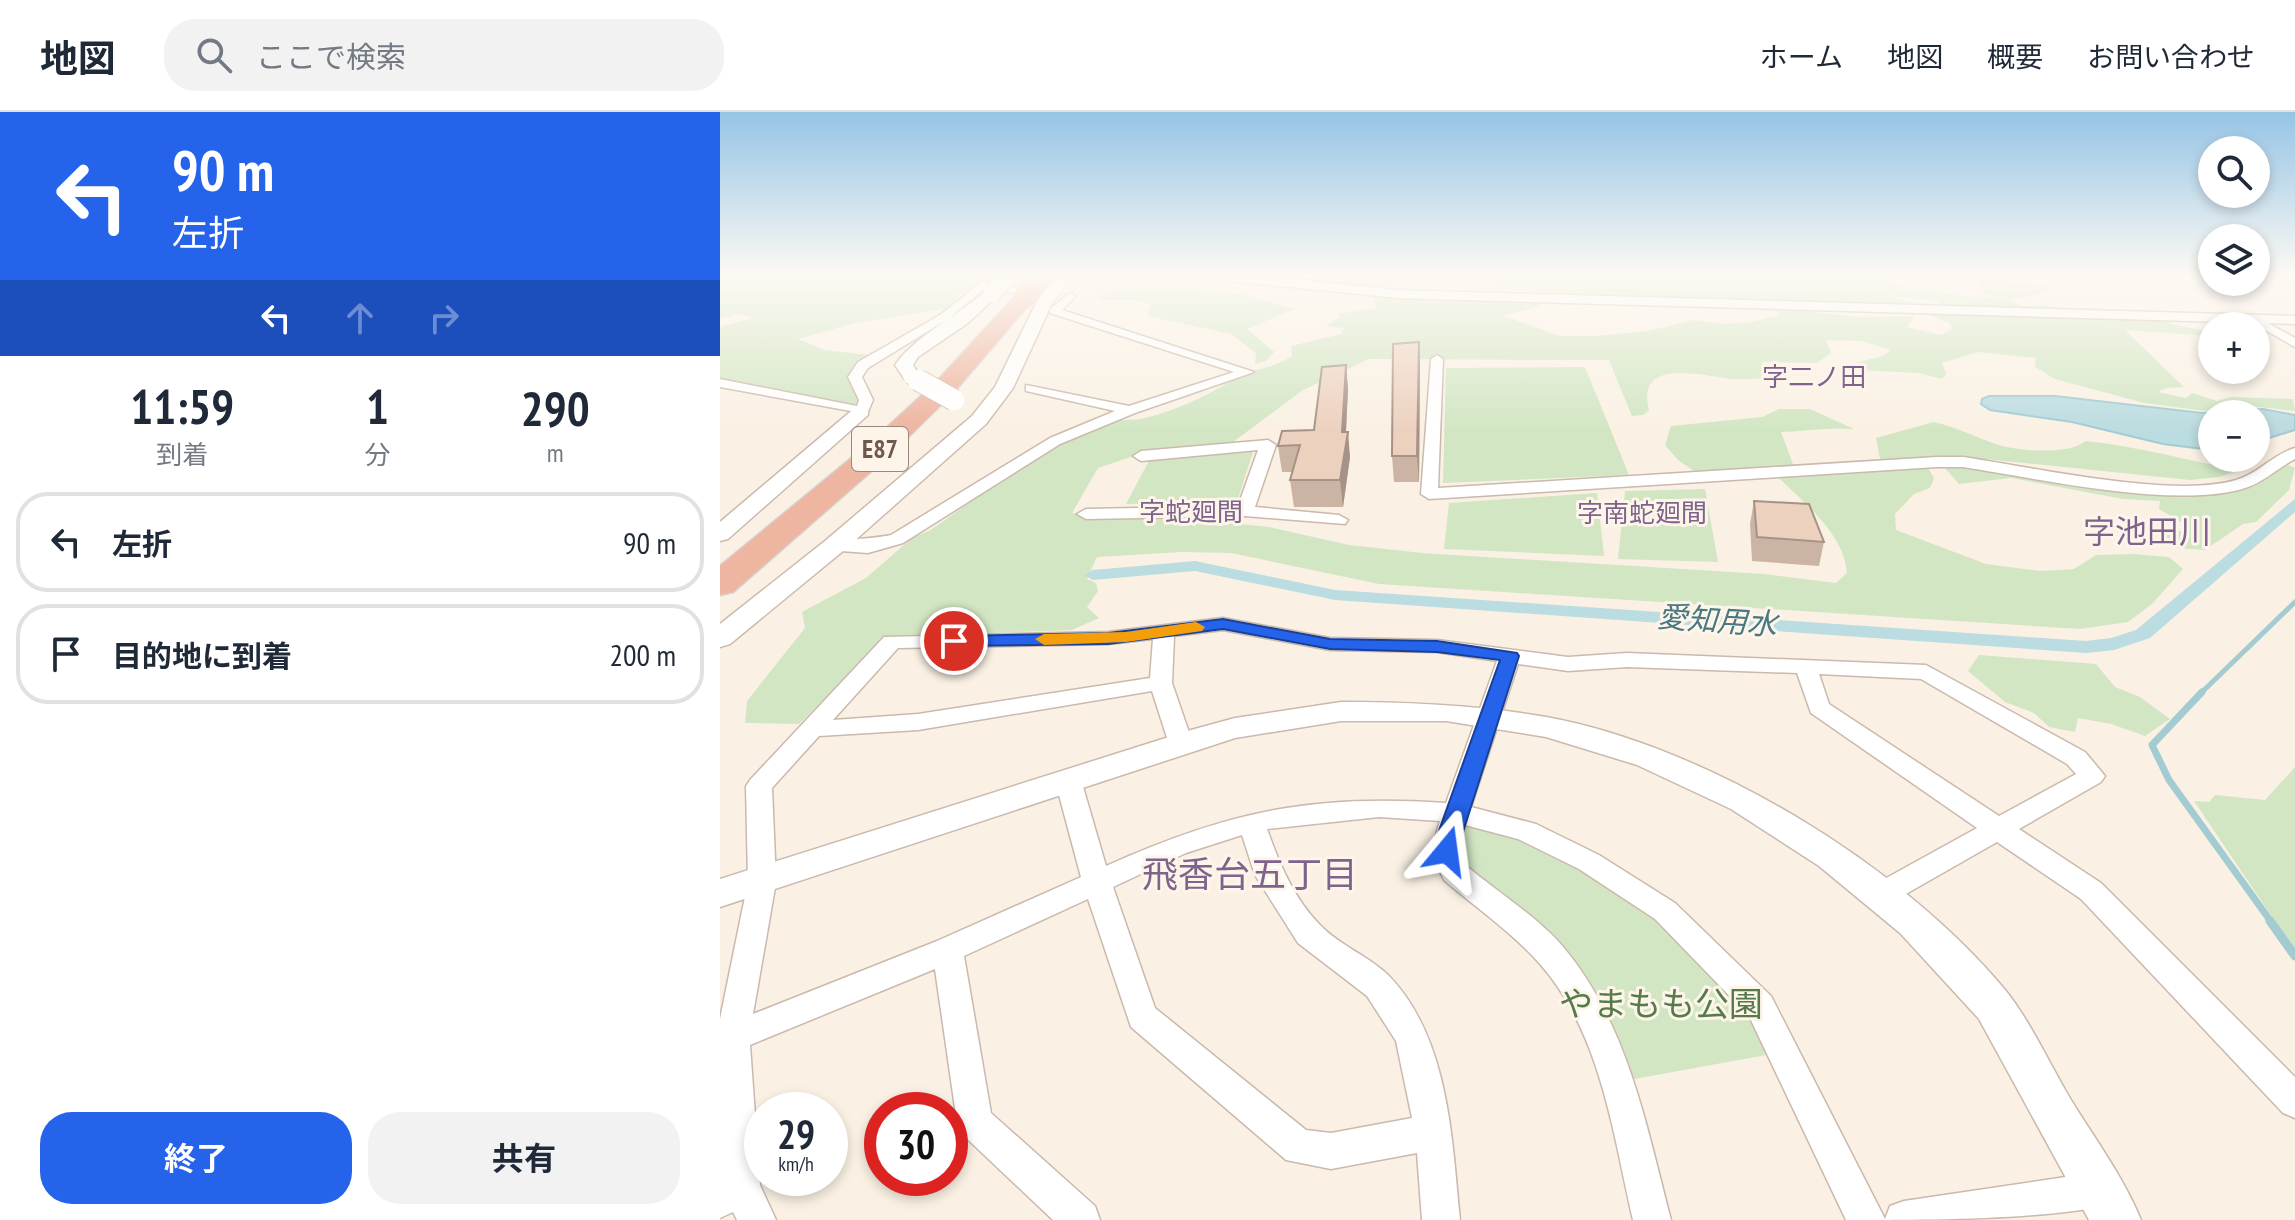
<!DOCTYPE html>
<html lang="ja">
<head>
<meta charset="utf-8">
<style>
  body { margin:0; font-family:"PT Sans Narrow","Noto Sans JP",sans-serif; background:#f2f2f3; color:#1f2937; height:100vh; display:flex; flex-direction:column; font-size:30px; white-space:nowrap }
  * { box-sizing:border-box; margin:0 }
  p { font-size:26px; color:#747a83 }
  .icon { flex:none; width:44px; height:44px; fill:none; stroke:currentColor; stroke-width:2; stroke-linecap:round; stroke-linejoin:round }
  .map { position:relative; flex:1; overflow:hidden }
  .side { display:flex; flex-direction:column; background:#fff; width:720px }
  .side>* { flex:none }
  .hud { background:#2563eb; color:#fff; overflow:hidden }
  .tools { position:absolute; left:1478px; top:24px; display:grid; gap:16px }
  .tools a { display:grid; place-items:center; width:72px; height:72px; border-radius:50%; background:#fff; box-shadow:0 4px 12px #0003; font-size:40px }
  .speed { position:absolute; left:24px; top:980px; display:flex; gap:16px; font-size:40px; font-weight:700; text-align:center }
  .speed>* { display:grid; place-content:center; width:104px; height:104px; border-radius:50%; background:#fff; box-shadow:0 4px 12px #0003; line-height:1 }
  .speed small { font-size:20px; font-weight:400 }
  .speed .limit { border:12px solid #d22; background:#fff; color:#111 }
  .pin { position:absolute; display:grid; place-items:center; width:68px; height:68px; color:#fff; margin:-34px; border:4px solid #fff; border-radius:50%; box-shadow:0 2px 8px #0007 }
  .me { position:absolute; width:88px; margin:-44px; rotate:16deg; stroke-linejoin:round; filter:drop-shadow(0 0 6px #0008) }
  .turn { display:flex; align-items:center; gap:28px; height:168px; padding:0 40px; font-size:36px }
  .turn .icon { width:104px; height:104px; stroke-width:2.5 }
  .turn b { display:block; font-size:56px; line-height:68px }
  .lanes { display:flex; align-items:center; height:76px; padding:0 40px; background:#0003; justify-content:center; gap:40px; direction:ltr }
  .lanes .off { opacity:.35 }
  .eta { display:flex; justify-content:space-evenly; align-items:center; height:136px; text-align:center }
  .eta b { font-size:48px; font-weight:700; line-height:56px }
  .cta { display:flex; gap:16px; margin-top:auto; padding:16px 40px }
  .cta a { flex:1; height:92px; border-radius:32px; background:#2563eb; color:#fff; font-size:32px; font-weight:700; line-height:92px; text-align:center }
  .cta a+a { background:#f2f2f3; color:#1f2937 }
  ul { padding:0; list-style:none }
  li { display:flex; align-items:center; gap:24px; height:100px; margin:0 16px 12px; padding:0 24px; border:4px solid #e0e1e3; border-radius:32px }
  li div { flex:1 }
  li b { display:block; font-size:30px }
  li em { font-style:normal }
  header { display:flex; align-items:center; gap:48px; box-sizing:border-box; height:112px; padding:0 40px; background:#fff; border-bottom:2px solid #e0e1e3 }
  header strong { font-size:38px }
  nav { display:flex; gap:44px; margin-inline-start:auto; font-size:28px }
  .search { width:560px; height:72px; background:#f2f2f3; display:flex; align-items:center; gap:20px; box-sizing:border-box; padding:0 28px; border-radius:32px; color:#747a83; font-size:30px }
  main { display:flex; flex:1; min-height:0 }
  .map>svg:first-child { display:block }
  .green { fill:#d2e6c4 }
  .water { fill:#bbdce1; stroke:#a2cbd2; stroke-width:2 }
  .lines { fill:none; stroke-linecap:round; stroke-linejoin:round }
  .stream-far2 { stroke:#a2cbd2; stroke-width:5 }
  .stream-far1 { stroke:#a2cbd2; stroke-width:7 }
  .stream { stroke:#a2cbd2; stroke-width:9 }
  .canal { fill:#bbdce1; fill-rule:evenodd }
  .minor-casing { stroke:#cab9ac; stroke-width:3 }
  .tertiary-casing { stroke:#cab9ac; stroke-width:3 }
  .secondary-casing { stroke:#cfbbac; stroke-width:3 }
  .motorway-casing { stroke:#d7d1cd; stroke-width:3 }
  .minor { fill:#fff; fill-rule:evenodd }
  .tertiary { fill:#fff; fill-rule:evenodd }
  .secondary { fill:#fff; fill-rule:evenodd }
  .motorway { fill:#eeb5a1; fill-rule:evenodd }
  .secondary-bridge-far1-casing { stroke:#cfbbac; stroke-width:18; stroke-linecap:butt }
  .secondary-bridge-casing { stroke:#cfbbac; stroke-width:23; stroke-linecap:butt }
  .motorway-bridge-casing { stroke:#d7d1cd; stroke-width:24; stroke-linecap:butt }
  .secondary-bridge-far1 { stroke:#fff; stroke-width:16 }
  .secondary-bridge { stroke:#fff; stroke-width:21 }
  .motorway-bridge { stroke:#eeb5a1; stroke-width:22 }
  .wall { fill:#ccb4a4 }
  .shaded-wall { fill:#a69286 }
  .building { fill:#edd1bf; stroke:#a69286; stroke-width:2 }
  .route { fill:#2563eb; stroke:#184099; stroke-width:2 }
  .slow { fill:#f59e0b }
  .labels { text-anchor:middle; stroke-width:6; stroke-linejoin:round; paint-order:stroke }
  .far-quarter-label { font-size:26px; fill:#7e648c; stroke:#fdf5ea }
  .shield { fill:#fdf5ea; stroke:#9a887b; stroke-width:2 }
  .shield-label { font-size:26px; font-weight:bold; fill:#70594c }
  .water-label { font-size:30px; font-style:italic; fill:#487881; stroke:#fdf5ea }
  .quarter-label { font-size:32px; fill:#7e648c; stroke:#fdf5ea }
  .near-park-label { font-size:34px; fill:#577a49; stroke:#fdf5ea }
  .near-neighbourhood-label { font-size:36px; fill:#7e648c; stroke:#fdf5ea }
</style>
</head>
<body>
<header>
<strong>地図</strong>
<div class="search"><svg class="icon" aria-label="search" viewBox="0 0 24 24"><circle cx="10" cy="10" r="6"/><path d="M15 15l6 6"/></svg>ここで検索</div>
<nav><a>ホーム</a><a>地図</a><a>概要</a><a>お問い合わせ</a></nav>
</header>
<main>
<section class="side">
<div class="hud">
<div class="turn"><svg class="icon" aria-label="left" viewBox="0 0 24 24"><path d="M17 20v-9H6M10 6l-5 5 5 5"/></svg><div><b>90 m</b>左折</div></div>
<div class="lanes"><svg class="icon" aria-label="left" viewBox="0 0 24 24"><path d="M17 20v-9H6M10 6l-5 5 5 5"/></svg><svg class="icon off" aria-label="ahead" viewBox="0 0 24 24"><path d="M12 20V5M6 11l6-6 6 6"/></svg><svg class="icon off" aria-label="right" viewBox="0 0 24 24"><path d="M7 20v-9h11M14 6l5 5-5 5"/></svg></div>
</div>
<div class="eta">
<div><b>11:59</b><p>到着</p></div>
<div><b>1</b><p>分</p></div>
<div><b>290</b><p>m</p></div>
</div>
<ul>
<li><svg class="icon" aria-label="left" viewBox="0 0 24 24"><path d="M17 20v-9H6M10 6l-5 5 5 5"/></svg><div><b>左折</b></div><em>90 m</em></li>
<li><svg class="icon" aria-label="arrive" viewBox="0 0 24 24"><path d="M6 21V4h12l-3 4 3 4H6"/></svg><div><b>目的地に到着</b></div><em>200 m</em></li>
</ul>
<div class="cta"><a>終了</a><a>共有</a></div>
</section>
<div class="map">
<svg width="1575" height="1108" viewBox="0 0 1575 1108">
  <rect width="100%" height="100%" fill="#faf1e4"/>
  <g class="green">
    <path d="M 0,164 L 281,164 L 238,183 L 229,196 L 135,211 L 78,227 L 104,238 L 150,243 L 129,266 L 141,290 L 127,294 L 0,269 L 0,215 L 34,206 L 16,202 L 0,207 Z"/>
    <path d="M 526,164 L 717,164 L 651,176 L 583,172 L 563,165 L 550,168 Z"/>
    <path d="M 736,164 L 1164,164 C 1173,180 1266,186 1288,187 L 1301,194 L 1325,193 L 1343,199 L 1220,195 L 1220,189 L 1164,183 L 1202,194 L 858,183 L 799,177 Z"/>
    <path d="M 1257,165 L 1325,174 L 1329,176 C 1309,188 1283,190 1262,180 Z"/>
    <path d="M 400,178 L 517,181 L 574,197 L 527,217 L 554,240 L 546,249 L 535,252 L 536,241 L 511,222 L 427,204 L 430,192 L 416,188 L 380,188 L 377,184 Z"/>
    <path d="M 656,183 L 690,184 L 712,190 L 734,186 L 817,188 L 820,194 L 783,204 L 841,224 L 874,224 L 928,219 L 974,208 L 1002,212 L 1032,210 L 1058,203 L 1057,196 L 1137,205 L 1195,204 L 1187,215 L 1221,223 L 1232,217 L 1230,211 L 1207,202 L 1450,208 L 1450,212 L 1492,220 L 1492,224 L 1405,218 L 1464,275 L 1446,276 L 1438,280 L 1466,286 L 1472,281 L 1497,289 L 1511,285 L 1573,287 L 1575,299 L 1532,294 L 1485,299 L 1424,291 L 1335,267 L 1315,255 L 1316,246 L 1258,240 L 1222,251 L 1226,262 L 1222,267 L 1199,261 L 1137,258 L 1135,251 L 1163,244 L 1171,238 L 1142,229 L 1106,228 L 1111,241 L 1097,251 L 1041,250 L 1053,262 L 1051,266 C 1038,266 1025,268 1013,267 C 983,264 915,244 929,298 L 923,303 L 912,304 L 889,248 L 649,247 L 583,278 L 509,333 L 426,340 L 378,356 L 352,401 L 462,406 L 549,415 L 629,433 L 702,441 L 1043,462 L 1116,471 L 1127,461 C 1124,422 1086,393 1059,366 L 1208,356 L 1214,366 L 1210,376 L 1194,382 L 1175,402 L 1176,418 L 1266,452 L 1320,459 L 1354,457 L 1376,443 L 1413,442 L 1449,445 L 1463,457 L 1432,492 L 1408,510 L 1360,517 L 659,472 L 511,441 L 461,440 L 377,445 L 367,467 L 376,471 L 378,479 L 367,495 L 379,506 L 352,518 L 187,524 L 159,533 L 79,612 L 25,611 L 27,589 L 85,516 L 82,500 L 146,466 L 193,425 L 209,419 C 265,381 320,334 385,311 C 397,306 410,309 421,307 C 453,300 489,283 516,266 C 533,256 553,257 572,244 L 571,234 L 621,222 L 624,216 L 605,214 L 619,206 L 618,202 L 657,196 L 653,189 Z"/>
    <path d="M 865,255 L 909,363 L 723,371 L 726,256 Z"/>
    <path d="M 1059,297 L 1090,297 L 1134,317 C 1109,315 1086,319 1061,320 L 1074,355 L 974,359 L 958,348 L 945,333 L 951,314 L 1042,305 Z"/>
    <path d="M 1214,310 C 1237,315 1257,326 1279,333 C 1297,339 1352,343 1365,329 C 1418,334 1468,349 1521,358 L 1499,365 L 1470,368 L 1245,345 L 1160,347 L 1156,326 Z"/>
    <path d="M 533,340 L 517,390 L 406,392 L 431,345 Z"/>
    <path d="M 1568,353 L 1575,356 L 1569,378 L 1536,410 L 1523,412 L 1485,438 L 1458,436 L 1447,431 L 1447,419 L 1461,419 L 1464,412 L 1439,397 L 1440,389 L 1403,387 L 1291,366 L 1239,372 L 1225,356 L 1261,356 L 1492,381 C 1507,380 1522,380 1536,373 C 1548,366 1553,355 1568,353 Z"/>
    <path d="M 985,377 L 998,450 L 898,447 L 905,379 Z"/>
    <path d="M 877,381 L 884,444 L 724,437 L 729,391 Z"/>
    <path d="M 1259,543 L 1376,552 L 1395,575 L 1420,585 L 1450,607 L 1425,624 L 1391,612 L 1358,606 L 1355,620 L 1329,615 L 1314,601 L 1285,590 L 1248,559 Z"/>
    <path d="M 1575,655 L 1575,839 L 1474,689 L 1489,690 L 1495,683 L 1545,688 Z"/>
    <path d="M 737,701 L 806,719 L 945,799 L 1063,940 L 898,970 L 868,895 L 744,771 Z"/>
  </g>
  <path class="water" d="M 1269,284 L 1335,284 L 1482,301 L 1543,297 L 1575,303 L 1575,318 L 1536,330 L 1536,302 L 1492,302 L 1492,338 L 1443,332 L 1352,310 L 1270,298 L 1261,292 L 1262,287 Z"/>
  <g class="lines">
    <path class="stream-far2" d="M 1480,582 L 1575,490"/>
    <path class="stream-far1" d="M 1482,580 L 1432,633 L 1449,668 L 1552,811"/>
    <path class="stream" d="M 1550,809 L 1575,844"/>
    <path class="canal" d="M 1575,387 L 1575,400 L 1430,526 L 1394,538 L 1366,541 L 615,488 L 475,459 L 373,468 L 364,463 L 373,458 L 475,449 L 615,478 L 1366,529 L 1391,526 L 1416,518 Z"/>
    <defs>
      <g id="minor">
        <path d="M 262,170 L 330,182 L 325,185 L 264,177 L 228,207 L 148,256 L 142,265 L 153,288 L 147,302 L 0,275 L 0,267 L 137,294 L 139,288 L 128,265 L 138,250 L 220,203 Z"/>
        <path d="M 350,181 L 356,184 L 342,198 L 534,260 L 415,301 L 340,332 L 183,431 L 148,441 L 107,438 L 105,434 C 112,427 155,427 171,423 L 330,326 L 395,299 L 306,279 L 306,273 L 409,294 L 514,260 L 330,201 L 330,197 Z"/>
        <path d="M 1533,203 L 1575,226 L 1575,235 L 1529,209 L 1529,205 Z"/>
        <path d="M 717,243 L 723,247 L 718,376 L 1217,345 L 1243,345 C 1312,355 1453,387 1516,368 C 1538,362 1553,342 1575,336 L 1575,347 C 1559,355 1545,369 1528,375 C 1461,399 1316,366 1243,355 L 1217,355 L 709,387 L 701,382 L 711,247 Z"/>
        <path d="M 548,328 L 556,333 L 535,395 L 619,403 L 628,408 L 625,412 L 525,404 L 366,407 L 357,402 L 366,397 L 518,394 L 538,338 L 421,349 L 413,344 L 421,339 Z"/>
        <path d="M 503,506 L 610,526 L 717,528 L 848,545 L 907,541 L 1206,553 L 1365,640 L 1385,664 L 1381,670 L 1299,717 L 1381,771 L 1575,965 L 1575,1006 L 1563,1001 L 1361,787 L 1277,730 L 1170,791 L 1160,794 L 1150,791 L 1146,783 L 1150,775 L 1257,716 L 1091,601 L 1077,561 L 907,555 L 848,559 L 798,552 L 751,695 L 816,712 L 879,743 L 955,791 L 1051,884 L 1165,1107 L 1170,1094 L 1184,1089 L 1379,1060 L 1392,1066 L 1398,1079 L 1392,1092 C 1327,1108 1199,1108 1126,1108 L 1029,904 L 935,807 L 859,757 L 798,727 L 745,713 L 741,727 L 745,753 C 775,778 819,806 844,836 C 908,913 926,1013 951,1108 L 913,1108 C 893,1022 881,921 820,852 C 793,821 755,795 724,768 C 713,747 712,731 720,709 L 659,705 L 547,717 C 559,751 574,787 600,813 C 620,834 649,844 669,864 C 729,926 732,1028 740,1108 L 702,1108 L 697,1041 L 611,1057 L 566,1048 L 411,915 L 368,787 L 244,844 L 271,1001 L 375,1094 L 380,1108 L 333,1108 L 242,1022 L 237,1010 L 215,857 L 30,933 L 40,1073 L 56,1108 L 17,1108 L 13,1100 L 0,1106 L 0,907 L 28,770 L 26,674 L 30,668 L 164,525 L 388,520 ZM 503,518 L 610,538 L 717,540 L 777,549 L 726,691 C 592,682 509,699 386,754 L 361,668 L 357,662 L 339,662 L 335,668 L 361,765 L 217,829 L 33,902 L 56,770 L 52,676 L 99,624 L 198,618 L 432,579 L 449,632 L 452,638 L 470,638 L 473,632 L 452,571 L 454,524 ZM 433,527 L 430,566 L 198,602 L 113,608 L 178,536 L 388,532 ZM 1099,562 L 1201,567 L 1347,652 L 1356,662 L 1279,704 L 1109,592 ZM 522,723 L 535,763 L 578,831 L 647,884 L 676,929 L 692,1006 L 611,1021 L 586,1018 L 435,896 L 393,775 L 466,741 Z"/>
      </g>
      <g id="tertiary">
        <path d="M 493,164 L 539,164 L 677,178 L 1575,204 L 1575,212 L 677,186 L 500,168 Z"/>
        <path d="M 142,293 L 148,295 L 148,303 L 8,427 L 0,429 L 0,410 L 136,295 Z"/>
        <path d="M 621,590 C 691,590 757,593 826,605 C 987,634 1182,753 1286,879 C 1312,912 1330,953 1351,988 C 1375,1027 1404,1066 1421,1108 L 1369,1108 L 1259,907 L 1180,821 L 1099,754 L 1011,697 L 917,653 L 826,625 L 726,609 L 621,609 L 515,626 L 0,795 L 0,767 L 471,618 L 515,606 Z"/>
      </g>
      <g id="secondary">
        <path d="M 267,179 L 279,182 L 248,211 L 198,245 L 193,253 L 200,264 L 197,268 L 185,268 L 175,253 C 193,226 240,201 267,179 Z"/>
        <path d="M 327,180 L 335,185 L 293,276 L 266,312 L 123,439 L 10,532 L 0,535 L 0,512 L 105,429 L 252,304 L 275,275 L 319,185 Z"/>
      </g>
      <path id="motorway" d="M 305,179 L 315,185 L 312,189 L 234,280 L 171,342 L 13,480 L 0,483 L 0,454 L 151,330 L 216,270 L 298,181 Z"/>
    </defs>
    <use href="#minor" class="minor-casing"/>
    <use href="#tertiary" class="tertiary-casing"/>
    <use href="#secondary" class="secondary-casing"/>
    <use href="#motorway" class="motorway-casing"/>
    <use href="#minor" class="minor"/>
    <use href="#tertiary" class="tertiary"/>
    <use href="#secondary" class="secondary"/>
    <use href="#motorway" class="motorway"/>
    <defs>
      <g id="secondary-bridge-far1">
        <path d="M 272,182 L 289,164"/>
        <path d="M 327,185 L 343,164"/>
        <path d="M 191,264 L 201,270"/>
      </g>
      <path id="secondary-bridge" d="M 198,268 L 234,288"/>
      <path id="motorway-bridge" d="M 305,185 L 323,164"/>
    </defs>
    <use href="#secondary-bridge-far1" class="secondary-bridge-far1-casing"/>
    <use href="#secondary-bridge" class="secondary-bridge-casing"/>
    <use href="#motorway-bridge" class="motorway-bridge-casing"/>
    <use href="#secondary-bridge-far1" class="secondary-bridge-far1"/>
    <use href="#secondary-bridge" class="secondary-bridge"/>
    <use href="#motorway-bridge" class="motorway-bridge"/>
  </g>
  <g class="wall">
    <path d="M 700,252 L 699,370 L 674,370 L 672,344 Z"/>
    <path d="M 626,253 L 628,277 L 626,320 L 630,345 L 623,395 L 574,395 L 570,368 L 573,360 L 562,360 L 558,334 L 594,318 Z"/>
    <path d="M 1034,389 L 1104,430 L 1099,454 L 1032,449 L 1030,412 Z"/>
  </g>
  <g class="shaded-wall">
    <path d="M 699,230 L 700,252 L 699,370 L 697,344 Z"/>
    <path d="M 626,253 L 628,277 L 625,337 L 628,320 L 630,345 L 623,395 L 620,368 Z"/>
  </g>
  <g class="building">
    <path d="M 699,230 L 697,344 L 672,344 L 673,232 Z"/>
    <path d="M 626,253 L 622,320 L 628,320 L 620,368 L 570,368 L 580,333 L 558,334 L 562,319 L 594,318 L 602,255 Z"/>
    <path d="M 1034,389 L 1089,392 L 1104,430 L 1037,425 Z"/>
  </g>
  <linearGradient id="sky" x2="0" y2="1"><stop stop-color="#96c4e5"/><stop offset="0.51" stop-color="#fdf9f3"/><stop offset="1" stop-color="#fdf9f3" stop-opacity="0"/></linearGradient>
  <rect width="1575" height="319" fill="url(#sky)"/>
  <path class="route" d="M 503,507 L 610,527 L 717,529 L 797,541 L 799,544 L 735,745 L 719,745 L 716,727 L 780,548 L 717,540 L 610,537 L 503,517 L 388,532 L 234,534 L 225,529 L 234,524 L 388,521 Z"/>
  <path class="slow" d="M 476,510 L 485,515 L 482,519 L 406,530 L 324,533 L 315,527 L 324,522 L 406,520 Z"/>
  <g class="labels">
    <g class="far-quarter-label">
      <text x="1094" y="274">字二ノ田</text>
      <text x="471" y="409">字蛇廻間</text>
      <text x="922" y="410">字南蛇廻間</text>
    </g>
    <rect class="shield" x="132" y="315" width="56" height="44" rx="6"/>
    <g class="shield-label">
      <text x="160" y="346">E87</text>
    </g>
    <g class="water-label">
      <text transform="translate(997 509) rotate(4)" y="10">愛知用水</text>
    </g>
    <g class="quarter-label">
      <text x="1427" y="431">字池田川</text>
    </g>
    <g class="near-park-label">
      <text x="941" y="904">やまもも公園</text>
    </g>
    <g class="near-neighbourhood-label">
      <text x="530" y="775">飛香台五丁目</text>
    </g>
  </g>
</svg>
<div class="tools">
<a><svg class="icon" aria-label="search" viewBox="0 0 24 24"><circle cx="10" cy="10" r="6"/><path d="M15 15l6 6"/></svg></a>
<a><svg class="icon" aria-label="layers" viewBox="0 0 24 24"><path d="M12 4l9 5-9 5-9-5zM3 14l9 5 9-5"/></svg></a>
<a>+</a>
<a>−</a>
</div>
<div class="speed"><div>29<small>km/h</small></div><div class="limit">30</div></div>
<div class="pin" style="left:234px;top:529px;background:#d93025"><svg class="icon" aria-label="arrive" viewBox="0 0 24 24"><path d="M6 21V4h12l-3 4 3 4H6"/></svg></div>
<svg class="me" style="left:727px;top:739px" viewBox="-20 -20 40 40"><path d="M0-17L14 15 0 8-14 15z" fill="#2563eb" stroke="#fff" stroke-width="4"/></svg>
</div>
</main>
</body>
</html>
